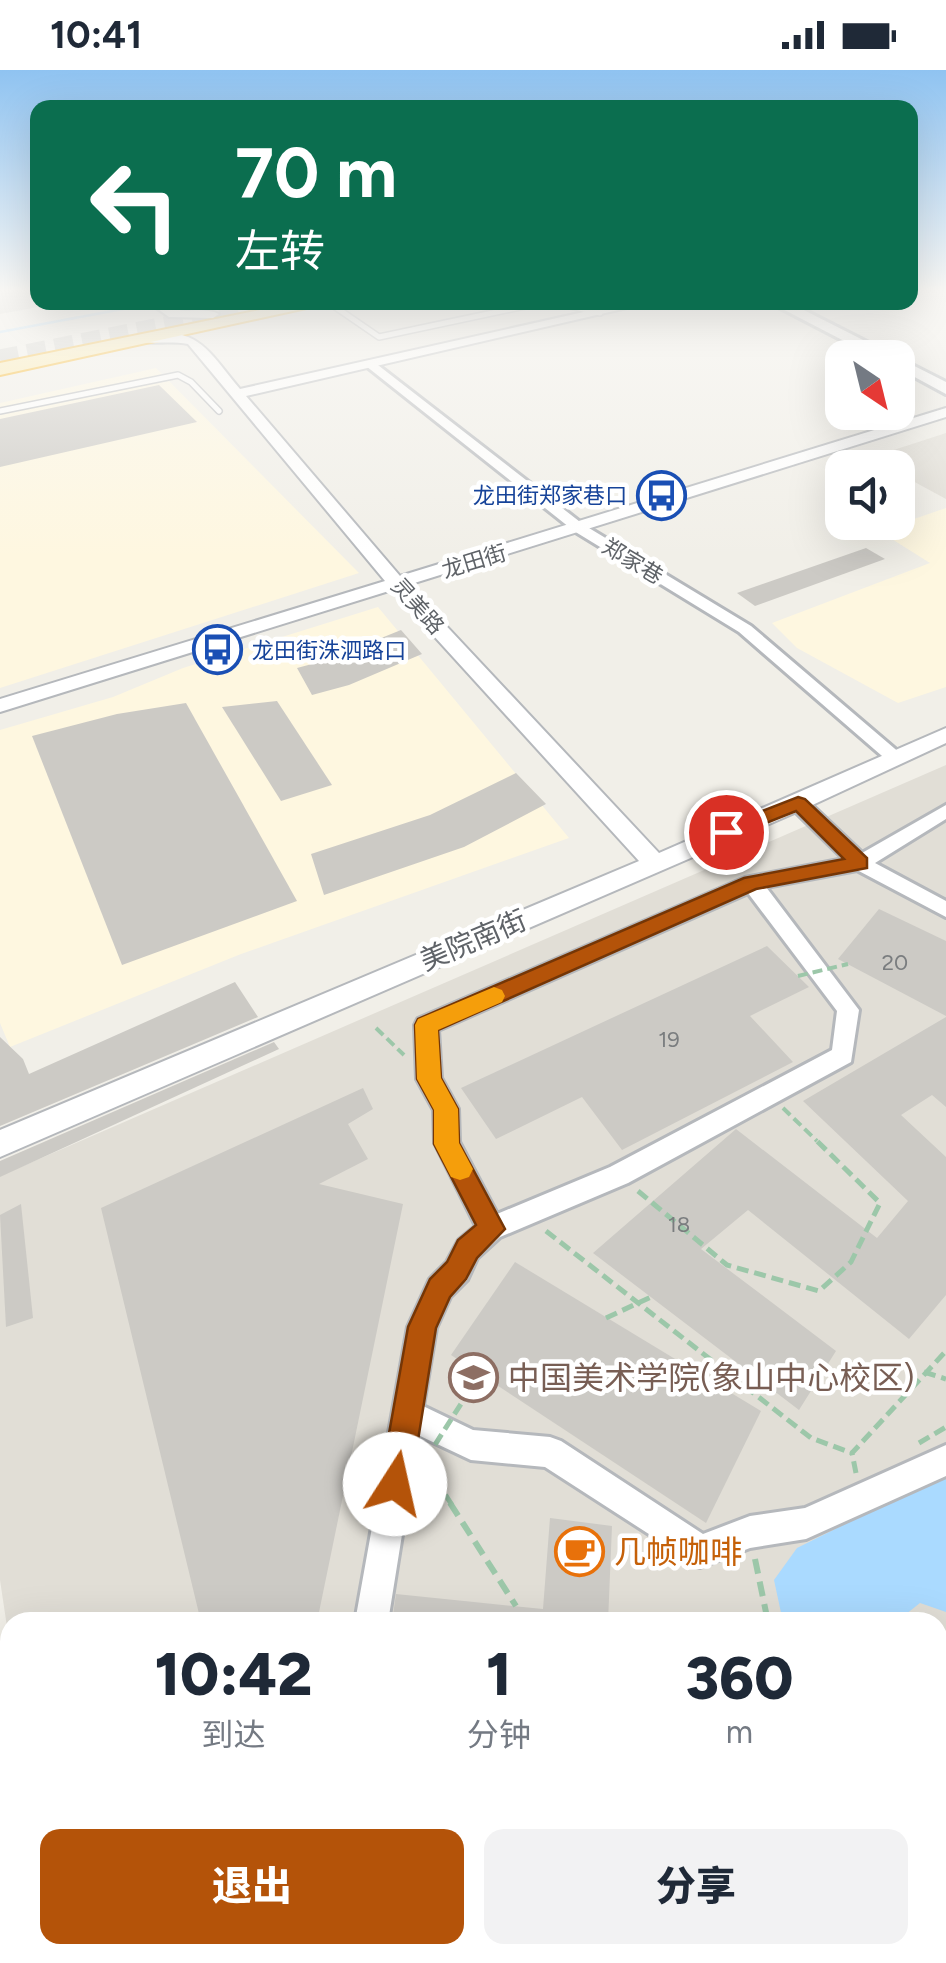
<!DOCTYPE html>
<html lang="zh">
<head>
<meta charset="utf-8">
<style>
  body { margin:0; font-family:Figtree,"Noto Sans SC",sans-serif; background:#f2f2f3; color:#1f2937; height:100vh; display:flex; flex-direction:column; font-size:38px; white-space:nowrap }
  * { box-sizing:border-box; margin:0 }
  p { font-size:32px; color:#747a83 }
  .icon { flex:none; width:55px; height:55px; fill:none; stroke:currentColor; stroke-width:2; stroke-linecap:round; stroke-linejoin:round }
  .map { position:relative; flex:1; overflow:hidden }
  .details { position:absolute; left:0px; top:1542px; width:948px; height:352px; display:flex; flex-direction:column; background:#fff; border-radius:30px 30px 0 0; box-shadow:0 10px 40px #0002 }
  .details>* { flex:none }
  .banner { position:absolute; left:30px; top:30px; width:888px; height:210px; border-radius:20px; box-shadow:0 10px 40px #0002; background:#0b6e4f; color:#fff; overflow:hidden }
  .needle { width:65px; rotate:145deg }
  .buttons { position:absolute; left:825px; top:270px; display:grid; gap:20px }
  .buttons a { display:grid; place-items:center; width:90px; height:90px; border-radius:20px; background:#fff; box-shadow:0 10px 40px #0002; font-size:50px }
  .pin { position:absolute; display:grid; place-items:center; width:85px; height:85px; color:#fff; margin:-42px; border:5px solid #fff; border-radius:50%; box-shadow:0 2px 10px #0007 }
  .me { position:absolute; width:110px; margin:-55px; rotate:10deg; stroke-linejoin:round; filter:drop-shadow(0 0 8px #0008) }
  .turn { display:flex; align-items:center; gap:35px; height:210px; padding:0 40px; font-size:45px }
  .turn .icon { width:130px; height:130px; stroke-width:2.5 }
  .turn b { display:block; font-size:70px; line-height:85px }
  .eta { display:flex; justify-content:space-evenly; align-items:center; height:170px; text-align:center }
  .eta b { font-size:60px; font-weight:800; line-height:70px }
  .action { display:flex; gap:20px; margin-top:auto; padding:20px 40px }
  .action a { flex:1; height:115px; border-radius:20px; background:#b45309; color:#fff; font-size:40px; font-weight:800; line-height:115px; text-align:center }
  .action a+a { background:#f2f2f3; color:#1f2937 }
  .status { display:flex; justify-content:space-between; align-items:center; height:70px; padding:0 50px; background:#fff; direction:ltr }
  .status svg { height:28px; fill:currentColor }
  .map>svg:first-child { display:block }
  .commercial { fill:#fef7e0 }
  .education { fill:#e1ded6 }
  .water { fill:#aadaff }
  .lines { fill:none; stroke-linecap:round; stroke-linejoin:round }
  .stream { stroke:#aadaff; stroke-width:2.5 }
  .building { fill:#cccac5 }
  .trunk-tunnel { stroke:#ccccc8; stroke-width:19; stroke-dasharray:19 9; stroke-linecap:butt }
  .service-casing { stroke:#b5b8bc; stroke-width:8 }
  .minor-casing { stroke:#b5b8bc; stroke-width:6 }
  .tertiary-casing { stroke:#b5b8bc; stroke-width:4 }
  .secondary-casing { stroke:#b6babf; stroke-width:6 }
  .trunk-casing { stroke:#f9ab00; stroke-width:4 }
  .path-far2 { stroke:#9cc7a9; stroke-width:4; stroke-dasharray:10 5; stroke-linecap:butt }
  .path-far1 { stroke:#9cc7a9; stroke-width:5; stroke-dasharray:12 6; stroke-linecap:butt }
  .path { stroke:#9cc7a9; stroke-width:6; stroke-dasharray:15 8; stroke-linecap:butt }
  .service { stroke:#fff; stroke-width:5 }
  .minor { fill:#fff; fill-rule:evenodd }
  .tertiary { fill:#fff; fill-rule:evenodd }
  .secondary { fill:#fff; fill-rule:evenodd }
  .trunk { fill:#feeaa1; fill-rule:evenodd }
  .path-bridge-far2 { stroke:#9cc7a9; stroke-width:4; stroke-dasharray:10 5; stroke-linecap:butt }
  .path-bridge-far1 { stroke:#9cc7a9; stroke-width:5; stroke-dasharray:12 6; stroke-linecap:butt }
  .path-bridge { stroke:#9cc7a9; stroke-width:6; stroke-dasharray:15 8; stroke-linecap:butt }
  .route { fill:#b45309; stroke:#753606; stroke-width:2.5 }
  .slow { fill:#f59e0b }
  .labels { text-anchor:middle; stroke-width:9; stroke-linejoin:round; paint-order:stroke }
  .far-transit-label { font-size:22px; fill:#164399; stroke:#fff; text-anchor:end }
  .far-street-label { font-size:22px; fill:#5f6368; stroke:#fff }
  .number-label { font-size:22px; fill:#7a7d7f }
  .street-label { font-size:28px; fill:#5f6368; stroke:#fff }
  .near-education-label { font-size:32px; fill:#785e54; stroke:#fff; text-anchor:start }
  .near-food-label { font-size:32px; fill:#c56008; stroke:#fff; text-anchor:start }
</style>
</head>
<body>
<div class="status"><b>10:41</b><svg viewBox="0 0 49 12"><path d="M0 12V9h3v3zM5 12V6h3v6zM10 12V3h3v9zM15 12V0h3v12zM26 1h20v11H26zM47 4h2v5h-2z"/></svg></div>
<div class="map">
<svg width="946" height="1893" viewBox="0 0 946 1893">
  <rect width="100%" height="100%" fill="#f1efe8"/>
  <g class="commercial">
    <path d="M 156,298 L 359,503 L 0,618 L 0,333 Z"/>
    <path d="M 946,438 L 946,617 L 898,633 L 797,578 L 772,553 L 930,493 L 879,461 Z"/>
    <path d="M 378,537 L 569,768 L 241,884 L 10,977 L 0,953 L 0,660 L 113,627 L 183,598 Z"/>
  </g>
  <g class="education">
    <path d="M 946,363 L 946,429 L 898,403 L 898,398 L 887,397 L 869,388 Z"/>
    <path d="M 946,695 L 946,1893 L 57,1893 L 56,1885 L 938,1885 L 938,1552 L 10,1552 L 10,1577 L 0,1510 L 0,1106 Z"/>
  </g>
  <path class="water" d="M 946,1404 L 946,1542 L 920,1533 L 896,1552 L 783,1552 L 774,1510 L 797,1478 Z"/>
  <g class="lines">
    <path class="stream" d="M 0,262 L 144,235"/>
  </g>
  <g class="building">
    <path d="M 0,221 L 38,221 L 38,232 L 66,232 L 0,244 Z"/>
    <path d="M 159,315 L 197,352 L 0,397 L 0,349 Z"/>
    <path d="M 866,478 L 885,489 L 755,536 L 737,523 Z"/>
    <path d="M 401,560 L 422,584 L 349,615 L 312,625 L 297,598 L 327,590 Z"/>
    <path d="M 277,631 L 332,715 L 281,731 L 222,637 Z"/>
    <path d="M 186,633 L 297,831 L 122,895 L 32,666 L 117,644 Z"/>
    <path d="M 516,703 L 546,734 L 464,777 L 324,825 L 311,784 L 430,745 Z"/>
    <path d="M 879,839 L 946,871 L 946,946 L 838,889 Z"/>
    <path d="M 767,876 L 809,917 L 750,946 L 793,992 L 622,1080 L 582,1027 L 496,1069 L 461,1018 Z"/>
    <path d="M 235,912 L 258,947 L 0,1056 L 0,967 L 23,989 L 29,1004 Z"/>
    <path d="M 946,947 L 946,1037 L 932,1025 L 901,1045 L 946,1087 L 946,1225 L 909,1269 L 748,1140 L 701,1179 L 836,1281 L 799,1340 L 593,1183 L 736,1059 L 877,1168 L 908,1131 L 803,1031 Z"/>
    <path d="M 274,972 L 279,979 L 0,1107 L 0,1091 Z"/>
    <path d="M 363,1018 L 373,1039 L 348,1054 L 368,1089 L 319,1114 L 403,1134 L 317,1552 L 201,1552 L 101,1138 Z"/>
    <path d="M 21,1134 L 33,1248 L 6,1257 L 0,1145 Z"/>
    <path d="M 515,1192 L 761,1341 L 706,1453 L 451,1285 Z"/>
    <path d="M 550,1448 L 612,1456 L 608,1552 L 392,1552 L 396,1524 L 543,1539 Z"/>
  </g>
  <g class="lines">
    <path class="trunk-tunnel" d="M 0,289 L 285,232"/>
    <defs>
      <g id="service">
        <path d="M 328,232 L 379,267 L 544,232"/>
        <path d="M 554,232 L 600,243"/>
        <path d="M 0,341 L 178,305 L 191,312 L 219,341"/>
      </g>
      <g id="minor">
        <path d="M 366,292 L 374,292 L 584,455 L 751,556 L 901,684 L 901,692 L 889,692 L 739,562 L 574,461 L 366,296 Z"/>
        <path d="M 798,727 L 805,729 L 862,783 L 946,735 L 946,749 L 875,793 L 946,831 L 946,847 L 857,800 L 766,817 L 859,940 L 851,992 L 628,1113 L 500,1167 L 477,1188 L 467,1210 L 450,1227 L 436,1258 L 423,1336 L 473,1360 L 550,1367 L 561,1371 L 703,1464 L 750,1446 L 805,1438 L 946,1375 L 946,1406 L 806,1469 L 750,1478 L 700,1497 L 545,1397 L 471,1390 L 418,1365 L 388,1552 L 355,1552 L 408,1257 L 430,1209 L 447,1192 L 459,1170 L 476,1156 L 435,1073 L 434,1040 L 417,1009 L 415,955 L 418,949 L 745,808 L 844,789 L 791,737 L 789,733 ZM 748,823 L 837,941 L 832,980 L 610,1097 L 497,1144 L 459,1072 L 458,1039 L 441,1008 L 438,960 Z"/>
        <path d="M 307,1885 L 345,1885 L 345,1893 L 305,1893 Z"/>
      </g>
      <g id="tertiary">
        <path d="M 148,232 C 160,232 164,237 174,239 C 189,243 205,237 219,244 L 213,248 L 169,247 Z"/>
        <path d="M 628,232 L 653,232 L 246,326 L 400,506 L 946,338 L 946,347 L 408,515 L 659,783 L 946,658 L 946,673 L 806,738 L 0,1087 L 0,1060 L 639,791 L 392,520 L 0,642 L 0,629 L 385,511 L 188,274 C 171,271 157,274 141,272 L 141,266 C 198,254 207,280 240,319 Z"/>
      </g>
      <path id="secondary" d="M 769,232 L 788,232 L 946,312 L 946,324 L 898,298 L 898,288 L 877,288 Z"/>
      <path id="trunk" d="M 299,232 L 334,232 L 0,305 L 0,293 Z"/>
    </defs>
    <use href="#service" class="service-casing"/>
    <use href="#minor" class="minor-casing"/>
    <use href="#tertiary" class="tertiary-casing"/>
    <use href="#secondary" class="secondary-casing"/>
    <use href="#trunk" class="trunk-casing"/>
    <g class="path-far2">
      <path d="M 376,958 L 404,985"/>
      <path d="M 783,1038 L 817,1071"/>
    </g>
    <g class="path-far1">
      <path d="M 638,1121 L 727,1195 L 819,1221 L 851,1192 L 880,1133 L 814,1068"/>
      <path d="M 546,1161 L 811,1368 L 852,1383"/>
      <path d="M 924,1302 L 946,1309"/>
      <path d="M 919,1373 L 946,1357"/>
      <path d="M 856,1403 L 852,1383 L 946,1281"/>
    </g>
    <path class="path" d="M 755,1489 L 768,1552"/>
    <use href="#service" class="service"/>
    <use href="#minor" class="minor"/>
    <use href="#tertiary" class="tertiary"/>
    <use href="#secondary" class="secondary"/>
    <use href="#trunk" class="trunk"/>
    <path class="path-bridge-far2" d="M 798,906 L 848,894"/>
    <g class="path-bridge-far1">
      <path d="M 606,1248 L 651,1227"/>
      <path d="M 452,1435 L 424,1392 L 480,1304"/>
    </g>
    <path class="path-bridge" d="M 450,1433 L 516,1536"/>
  </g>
  <linearGradient id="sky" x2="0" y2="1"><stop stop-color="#8fc3f1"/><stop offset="0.45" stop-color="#f9f8f5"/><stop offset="1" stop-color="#f9f8f5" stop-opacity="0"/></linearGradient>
  <rect width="946" height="487" fill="url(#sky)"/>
  <path class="route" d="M 798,727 L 805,729 L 867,788 L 867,798 L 756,819 L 438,960 L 441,1008 L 458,1039 L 459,1073 L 505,1159 L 477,1188 L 466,1209 L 450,1227 L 436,1258 L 411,1414 L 406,1425 L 395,1429 L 384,1425 L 380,1414 L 408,1257 L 430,1209 L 447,1192 L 458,1170 L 476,1155 L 434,1074 L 434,1040 L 417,1009 L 415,955 L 418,949 L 744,808 L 844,789 L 796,741 L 726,769 L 716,762 L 719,758 Z"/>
  <path class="slow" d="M 494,917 L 502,920 L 505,926 L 502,932 L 438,960 L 441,1008 L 458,1039 L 459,1073 L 473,1099 L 469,1107 L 460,1110 L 451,1107 L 434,1074 L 434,1040 L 417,1009 L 415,955 L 418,949 Z"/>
  <defs>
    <symbol id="bus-ring" viewBox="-11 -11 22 22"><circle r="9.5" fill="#fff" stroke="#1a4fb4" stroke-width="1.5"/><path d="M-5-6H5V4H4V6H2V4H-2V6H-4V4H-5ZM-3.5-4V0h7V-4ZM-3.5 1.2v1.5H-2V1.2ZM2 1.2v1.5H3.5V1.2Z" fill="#1a4fb4"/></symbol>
    <symbol id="university-ring" viewBox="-11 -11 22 22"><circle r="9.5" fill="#fff" stroke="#8d6e63" stroke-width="1.5"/><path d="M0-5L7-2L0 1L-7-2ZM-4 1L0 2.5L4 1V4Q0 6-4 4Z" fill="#8d6e63"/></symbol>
    <symbol id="cafe-ring" viewBox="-11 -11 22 22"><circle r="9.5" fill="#fff" stroke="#e8710a" stroke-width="1.5"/><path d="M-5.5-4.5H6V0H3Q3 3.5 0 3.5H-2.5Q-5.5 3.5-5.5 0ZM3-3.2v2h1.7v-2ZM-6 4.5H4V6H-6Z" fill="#e8710a"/></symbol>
  </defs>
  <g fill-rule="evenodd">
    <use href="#bus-ring" x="634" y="398" width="55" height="55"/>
    <use href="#bus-ring" x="190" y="552" width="55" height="55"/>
    <use href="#university-ring" x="446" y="1280" width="55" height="55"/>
    <use href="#cafe-ring" x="552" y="1454" width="55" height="55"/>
  </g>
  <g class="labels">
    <g class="far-transit-label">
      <text x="627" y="433">龙田街郑家巷口</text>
      <text x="252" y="588" text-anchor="start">龙田街洙泗路口</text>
    </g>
    <g class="far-street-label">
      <text transform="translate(474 491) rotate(-17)" y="8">龙田街</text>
      <text transform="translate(633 491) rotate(31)" y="8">郑家巷</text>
      <text transform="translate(418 536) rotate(48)" y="8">灵美路</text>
    </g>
    <g class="number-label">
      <text x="895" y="900">20</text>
      <text x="669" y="977">19</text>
      <text x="679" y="1162">18</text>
    </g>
    <g class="street-label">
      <text transform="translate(473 870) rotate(-23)" y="10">美院南街</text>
    </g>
    <g class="near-education-label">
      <text x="508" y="1319">中国美术学院(象山中心校区)</text>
    </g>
    <g class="near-food-label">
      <text x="614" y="1493">几帧咖啡</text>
    </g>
  </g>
</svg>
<div class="buttons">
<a><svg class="needle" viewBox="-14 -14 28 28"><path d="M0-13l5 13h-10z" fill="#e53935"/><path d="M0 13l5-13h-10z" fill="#747a83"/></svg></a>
<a><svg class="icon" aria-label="sound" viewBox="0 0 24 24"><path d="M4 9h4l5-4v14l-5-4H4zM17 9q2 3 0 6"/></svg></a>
</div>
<div class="pin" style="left:726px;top:762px;background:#d93025"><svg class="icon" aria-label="arrive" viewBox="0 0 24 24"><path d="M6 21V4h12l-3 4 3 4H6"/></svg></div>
<svg class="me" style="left:395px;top:1414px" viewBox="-20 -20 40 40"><circle r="19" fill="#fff"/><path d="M0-13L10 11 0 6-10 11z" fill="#b45309"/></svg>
<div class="banner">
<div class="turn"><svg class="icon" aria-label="left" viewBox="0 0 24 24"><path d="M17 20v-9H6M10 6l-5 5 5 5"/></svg><div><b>70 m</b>左转</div></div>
</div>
<section class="details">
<div class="eta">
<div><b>10:42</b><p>到达</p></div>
<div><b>1</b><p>分钟</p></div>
<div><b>360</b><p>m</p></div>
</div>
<div class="action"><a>退出</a><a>分享</a></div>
</section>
</div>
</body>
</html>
